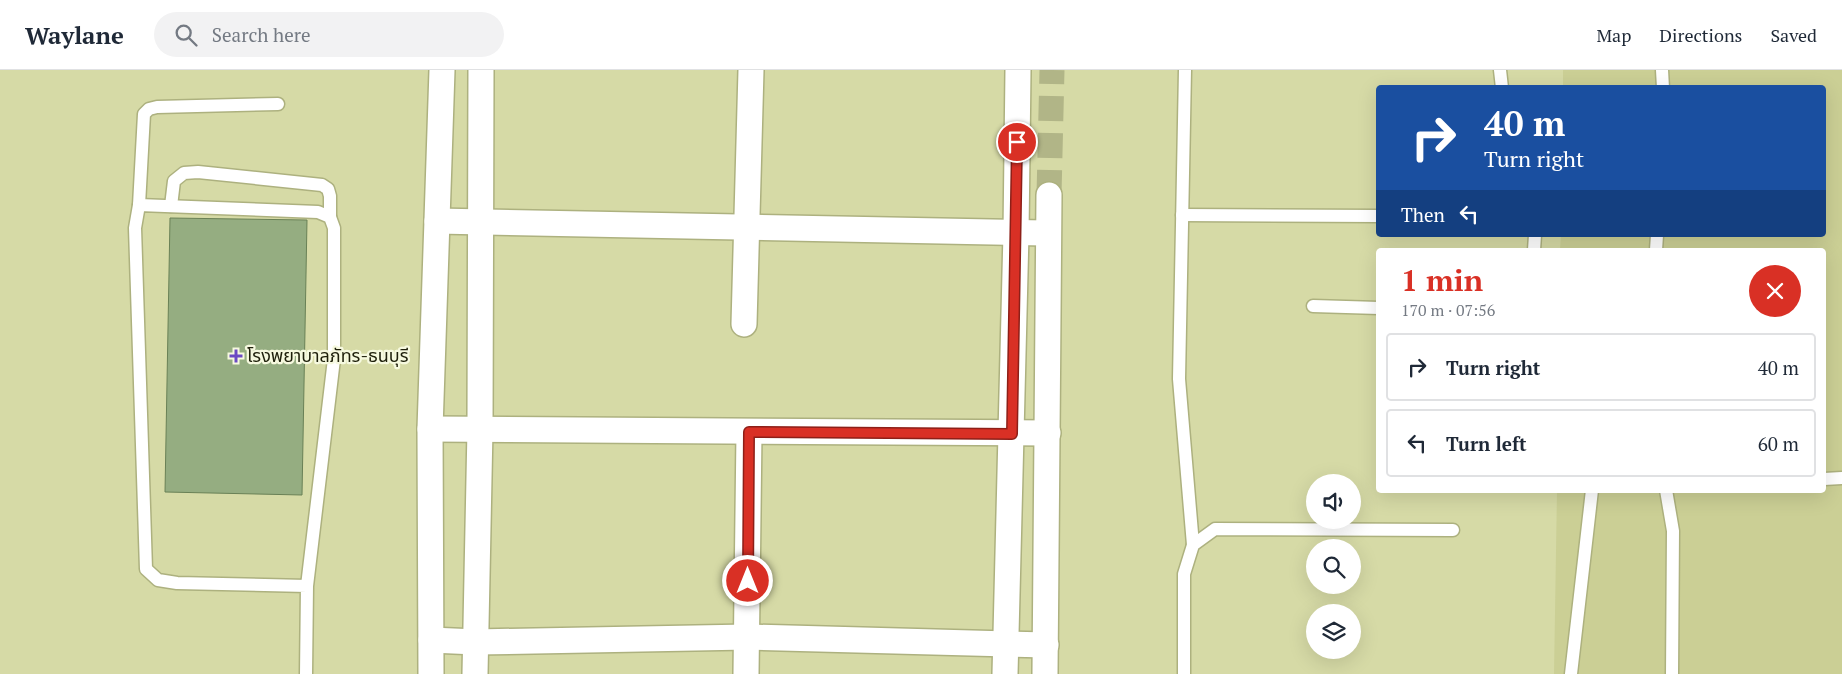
<!DOCTYPE html>
<html lang="en">
<head>
<meta charset="utf-8">
<style>
  body { margin:0; font-family:"PT Serif","Noto Sans Thai",serif; background:#f2f2f3; color:#1f2937; height:100vh; display:flex; flex-direction:column; font-size:19px; white-space:nowrap }
  * { box-sizing:border-box; margin:0 }
  p { font-size:16px; color:#747a83 }
  .icon { flex:none; width:28px; height:28px; fill:none; stroke:currentColor; stroke-width:2; stroke-linecap:round; stroke-linejoin:round }
  .map { position:relative; flex:1; overflow:hidden }
  .side { position:absolute; left:1376px; top:178px; width:450px; height:245px; display:flex; flex-direction:column; background:#fff; border-radius:5px; box-shadow:0 5px 20px #0002 }
  .side>* { flex:none }
  .top-card { position:absolute; left:1376px; top:15px; width:450px; height:152px; border-radius:5px; box-shadow:0 5px 20px #0002; background:#1a4fa0; color:#fff; overflow:hidden }
  .tools { position:absolute; left:1306px; top:404px; display:grid; gap:10px }
  .tools a { display:grid; place-items:center; width:55px; height:55px; border-radius:50%; background:#fff; box-shadow:0 5px 20px #0002; font-size:25px }
  .pin { position:absolute; display:grid; place-items:center; width:42px; height:42px; color:#fff; margin:-21px; border:2px solid #fff; border-radius:50%; box-shadow:0 1px 5px #0007 }
  .me { position:absolute; width:55px; margin:-28px; rotate:0deg; stroke-linejoin:round; filter:drop-shadow(0 0 4px #0008) }
  .turn { display:flex; align-items:center; gap:18px; height:105px; padding:0 25px; font-size:22px }
  .turn .icon { width:65px; height:65px; stroke-width:2.5 }
  .turn b { display:block; font-size:35px; line-height:42px }
  .then { display:flex; align-items:center; height:48px; padding:0 25px; background:#0003; gap:10px; font-size:19px }
  .round { display:grid; place-items:center; flex:none; width:52px; height:52px; border-radius:26px; background:#f2f2f3 }
  .head { display:flex; align-items:center; justify-content:space-between; height:85px; padding:0 25px }
  h1 { font-size:30px; font-weight:800; line-height:38px; color:#d93025 }
  ul { padding:0; list-style:none }
  li { display:flex; align-items:center; gap:15px; height:68px; margin:0 10px 8px; padding:0 15px; border:2px solid #e0e1e3; border-radius:5px }
  li div { flex:1 }
  li b { display:block; font-size:19px }
  li em { font-style:normal }
  header { display:flex; align-items:center; gap:30px; box-sizing:border-box; height:70px; padding:0 25px; background:#fff; border-bottom:1px solid #e0e1e3 }
  header strong { font-size:24px }
  nav { display:flex; gap:28px; margin-inline-start:auto; font-size:18px }
  .search { width:350px; height:45px; background:#f2f2f3; display:flex; align-items:center; gap:12px; box-sizing:border-box; padding:0 18px; border-radius:28px; color:#747a83; font-size:19px }
  .map>svg:first-child { display:block }
  .built { fill:#cbcf95 }
  .building { fill:#95ad81; stroke:#698056 }
  .lines { fill:none; stroke-linecap:round; stroke-linejoin:round }
  .street-tunnel { stroke:#b1b587; stroke-width:25; stroke-dasharray:25 12; stroke-linecap:butt }
  .lane-casing { stroke:#adb17f; stroke-width:15 }
  .street-casing { stroke:#adb17f; stroke-width:28 }
  .lane { stroke:#fff; stroke-width:12 }
  .street { stroke:#fff; stroke-width:25 }
  .route-casing { stroke:#8d1f18; stroke-width:12 }
  .route { stroke:#d93025; stroke-width:9 }
  .poi-dot { fill:#6b4ac3; stroke:#f6f9df; stroke-width:2 }
  .labels { text-anchor:middle; stroke-width:4.5; stroke-linejoin:round; paint-order:stroke }
  .poi-label { font-size:18px; fill:#1e1f0b; stroke:#f6f9df; text-anchor:start }
</style>
</head>
<body>
<header>
<strong>Waylane</strong>
<div class="search"><svg class="icon" aria-label="search" viewBox="0 0 24 24"><circle cx="10" cy="10" r="6"/><path d="M15 15l6 6"/></svg>Search here</div>
<nav><a>Map</a><a>Directions</a><a>Saved</a></nav>
</header>
<div class="map">
<svg width="1842" height="604" viewBox="0 0 1842 604">
  <rect width="100%" height="100%" fill="#d6daa6"/>
  <path class="built" d="M 1563,0 L 1842,0 L 1842,604 L 1554,604 L 1557,420 L 1824,420 L 1824,180 L 1560,180 L 1561,165 L 1824,165 L 1824,18 L 1563,17 Z"/>
  <path class="building" d="M 170,148 L 307,150 L 302,425 L 165,422 Z"/>
  <g class="lines">
    <path class="street-tunnel" d="M 1049,125 L 1052,0"/>
    <defs>
      <g id="lane">
        <path d="M 1185,0 L 1179,309 L 1193,475"/>
        <path d="M 1500,0 L 1502,18"/>
        <path d="M 1662,0 L 1663,18"/>
        <path d="M 139,135 L 144,44 L 149,39 L 157,37 L 278,34"/>
        <path d="M 171,136 L 174,111 L 184,103 L 198,102 L 322,115 L 328,119 L 330,126 L 330,147"/>
        <path d="M 1182,145 L 1379,146"/>
        <path d="M 1534,180 L 1535,165"/>
        <path d="M 1656,180 L 1657,165"/>
        <path d="M 1313,236 L 1379,238"/>
        <path d="M 1824,409 L 1842,408"/>
        <path d="M 1666,420 L 1673,461 L 1672,604"/>
        <path d="M 306,604 L 307,516 L 334,289 L 334,158 L 330,147 L 318,142 L 139,135 L 135,158 L 146,499 L 158,510 L 177,513 L 307,516"/>
        <path d="M 1184,604 L 1184,504 L 1193,475 L 1215,459 L 1453,460"/>
        <path d="M 1571,604 L 1592,420"/>
      </g>
      <g id="street">
        <path d="M 437,151 L 1047,163"/>
        <path d="M 744,254 L 751,0"/>
        <path d="M 430,359 L 1048,363"/>
        <path d="M 431,570 L 476,572 L 748,567 L 1046,575"/>
        <path d="M 431,604 L 430,359 L 442,0"/>
        <path d="M 475,604 L 480,359 L 481,0"/>
        <path d="M 746,604 L 749,362"/>
        <path d="M 1005,604 L 1016,163 L 1018,0"/>
        <path d="M 1045,604 L 1049,125"/>
      </g>
    </defs>
    <use href="#lane" class="lane-casing"/>
    <use href="#street" class="street-casing"/>
    <use href="#lane" class="lane"/>
    <use href="#street" class="street"/>
  </g>
  <g class="lines">
    <defs>
      <path id="route" d="M 748,511 L 749,362 L 1012,364 L 1017,72"/>
    </defs>
    <use href="#route" class="route-casing"/>
    <use href="#route" class="route"/>
  </g>
  <path class="poi-dot" d="M233.5 278.5h5v5h5v5h-5v5h-5v-5h-5v-5h5z"/>
  <g class="labels">
    <g class="poi-label">
      <text x="247" y="292">โรงพยาบาลภัทร-ธนบุรี</text>
    </g>
  </g>
</svg>
<div class="tools">
<a><svg class="icon" aria-label="sound" viewBox="0 0 24 24"><path d="M4 9h4l5-4v14l-5-4H4zM17 9q2 3 0 6"/></svg></a>
<a><svg class="icon" aria-label="search" viewBox="0 0 24 24"><circle cx="10" cy="10" r="6"/><path d="M15 15l6 6"/></svg></a>
<a><svg class="icon" aria-label="layers" viewBox="0 0 24 24"><path d="M12 4l9 5-9 5-9-5zM3 14l9 5 9-5"/></svg></a>
</div>
<div class="pin" style="left:1017px;top:72px;background:#d93025"><svg class="icon" aria-label="arrive" viewBox="0 0 24 24"><path d="M6 21V4h12l-3 4 3 4H6"/></svg></div>
<svg class="me" style="left:748px;top:511px" viewBox="-20 -20 40 40"><circle r="17" fill="#d93025" stroke="#fff" stroke-width="3"/><path d="M0-11L8 9 0 5-8 9z" fill="#fff"/></svg>
<div class="top-card">
<div class="turn"><svg class="icon" aria-label="right" viewBox="0 0 24 24"><path d="M7 20v-9h11M14 6l5 5-5 5"/></svg><div><b>40 m</b>Turn right</div></div>
<div class="then">Then<svg class="icon" aria-label="left" viewBox="0 0 24 24"><path d="M17 20v-9H6M10 6l-5 5 5 5"/></svg></div>
</div>
<section class="side">
<div class="head"><div><h1>1 min</h1><p>170 m · 07:56</p></div><a class="round" style="background:#d93025;color:#fff"><svg class="icon" aria-label="close" viewBox="0 0 24 24"><path d="M6 6l12 12M18 6L6 18"/></svg></a></div>
<ul>
<li><svg class="icon" aria-label="right" viewBox="0 0 24 24"><path d="M7 20v-9h11M14 6l5 5-5 5"/></svg><div><b>Turn right</b></div><em>40 m</em></li>
<li><svg class="icon" aria-label="left" viewBox="0 0 24 24"><path d="M17 20v-9H6M10 6l-5 5 5 5"/></svg><div><b>Turn left</b></div><em>60 m</em></li>
</ul>
</section>
</div>
</body>
</html>
